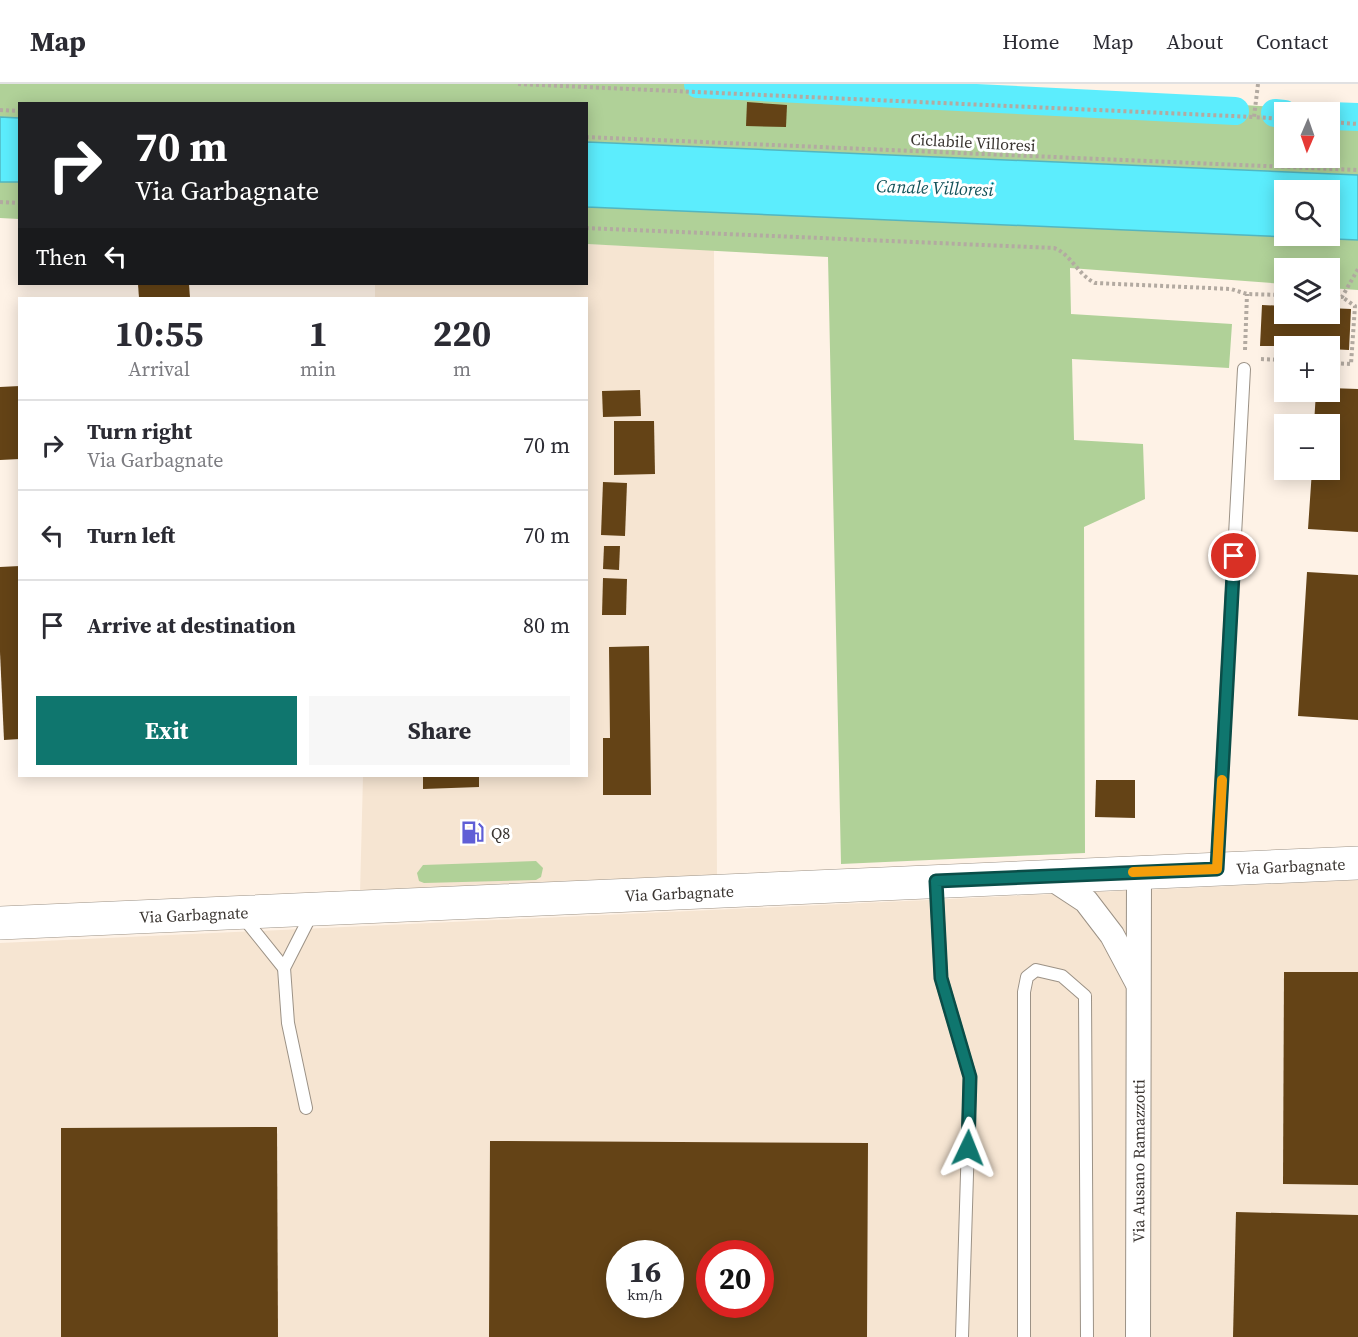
<!DOCTYPE html>
<html lang="en">
<head>
<meta charset="utf-8">
<style>
  body { margin:0; font-family:"Source Serif 4",serif; background:#f7f7f7; color:#2b2b33; height:100vh; display:flex; flex-direction:column; font-size:22px; white-space:nowrap }
  * { box-sizing:border-box; margin:0 }
  p { font-size:20px; color:#7c7c81 }
  .icon { flex:none; width:33px; height:33px; fill:none; stroke:currentColor; stroke-width:2; stroke-linecap:round; stroke-linejoin:round }
  .map { position:relative; flex:1; overflow:hidden }
  .details { position:absolute; left:18px; top:213px; width:570px; height:480px; display:flex; flex-direction:column; background:#fff; border-radius:0px; box-shadow:0 3px 15px #0003 }
  .details>* { flex:none }
  .hud { position:absolute; left:18px; top:18px; width:570px; height:183px; border-radius:0px; box-shadow:0 3px 15px #0003; background:#202124; color:#fff; overflow:hidden }
  .needle { width:39px; rotate:182deg }
  .tools { position:absolute; left:1274px; top:18px; display:grid; gap:12px }
  .tools a { display:grid; place-items:center; width:66px; height:66px; border-radius:0px; background:#fff; box-shadow:0 3px 15px #0003; font-size:30px }
  .speed { position:absolute; left:606px; top:1156px; display:flex; gap:12px; font-size:30px; font-weight:700; text-align:center }
  .speed>* { display:grid; place-content:center; width:78px; height:78px; border-radius:50%; background:#fff; box-shadow:0 3px 15px #0003; line-height:1 }
  .speed small { font-size:15px; font-weight:400 }
  .speed .limit { border:9px solid #d22; background:#fff; color:#111 }
  .pin { position:absolute; display:grid; place-items:center; width:51px; height:51px; color:#fff; margin:-26px; border:3px solid #fff; border-radius:50%; box-shadow:0 2px 6px #0007 }
  .me { position:absolute; width:66px; margin:-33px; rotate:2deg; stroke-linejoin:round; filter:drop-shadow(0 0 4px #0008) }
  .turn { display:flex; align-items:center; gap:21px; height:126px; padding:0 18px; font-size:27px }
  .turn .icon { width:78px; height:78px; stroke-width:2.5 }
  .turn b { display:block; font-size:42px; line-height:51px }
  .then { display:flex; align-items:center; height:57px; padding:0 18px; background:#0003; gap:12px; font-size:22px }
  .eta { display:flex; justify-content:space-evenly; align-items:center; height:102px; text-align:center }
  .eta b { font-size:36px; font-weight:700; line-height:42px }
  .cta { display:flex; gap:12px; margin-top:auto; padding:12px 18px }
  .cta a { flex:1; height:69px; border-radius:0px; background:#0f766e; color:#fff; font-size:24px; font-weight:700; line-height:69px; text-align:center }
  .cta a+a { background:#f7f7f7; color:#2b2b33 }
  ul { padding:0; list-style:none }
  li { display:flex; align-items:center; gap:18px; height:90px; padding:0 18px; border-top:2px solid #e1e1e2 }
  li div { flex:1 }
  li b { display:block; font-size:22px }
  li em { font-style:normal }
  header { display:flex; align-items:center; gap:36px; box-sizing:border-box; height:84px; padding:0 30px; background:#fff; border-bottom:2px solid #e1e1e2 }
  header strong { font-size:28px }
  nav { display:flex; gap:33px; margin-inline-start:auto; font-size:21px }
  .map>svg:first-child { display:block }
  .built { fill:#f6e5d2; fill-rule:evenodd }
  .green { fill:#b0d198; fill-rule:evenodd }
  .water { fill:#5cedfd; stroke:#52b6c0; stroke-width:1.5; fill-rule:evenodd }
  .lines { fill:none; stroke-linecap:round; stroke-linejoin:round }
  .canal { stroke:#5cedfd; stroke-width:28 }
  .building { fill:#644316; fill-rule:evenodd }
  .lane-casing { stroke:#9c9286; stroke-width:14 }
  .street-casing { stroke:#9c9286; stroke-width:26 }
  .secondary-casing { stroke:#9c9286; stroke-width:34 }
  .path { stroke:#b3aaa1; stroke-width:4; stroke-dasharray:3 3; stroke-linecap:butt }
  .lane { stroke:#fff; stroke-width:12 }
  .street { stroke:#fff; stroke-width:24 }
  .secondary { stroke:#fff; stroke-width:33 }
  .route-casing { stroke:#0a4d48; stroke-width:15 }
  .route { stroke:#0f766e; stroke-width:10 }
  .slow { stroke:#f59e0b; stroke-width:10 }
  .labels { text-anchor:middle; stroke-width:6; stroke-linejoin:round; paint-order:stroke }
  .street-label { font-size:16px; fill:#3a3531; stroke:#fff }
  .poi-label { font-size:16px; fill:#3a3531; stroke:#fff; text-anchor:start }
  .water-label { font-size:18px; font-style:italic; fill:#135259; stroke:#fff }
</style>
</head>
<body>
<header>
<strong>Map</strong>
<nav><a>Home</a><a>Map</a><a>About</a><a>Contact</a></nav>
</header>
<div class="map">
<svg width="1358" height="1253" viewBox="0 0 1358 1253">
  <rect width="100%" height="100%" fill="#fef2e6"/>
  <g class="built">
    <path d="M 587,160 L 714,166 L 717,795 L 360,810 L 363,692 L 586,692 L 586,214 L 375,214 L 375,200 L 586,200 Z"/>
    <path d="M 1358,796 L 1358,1253 L 0,1253 L 0,859 ZM 620,1170 L 670,1170 L 670,1221 L 620,1221 ZM 710,1170 L 760,1170 L 760,1221 L 710,1221 Z"/>
  </g>
  <g class="green">
    <path d="M 0,0 L 895,0 L 1358,28 L 1358,91 L 587,58 L 586,20 L 20,20 L 19,34 L 0,33 ZM 1284,28 L 1329,28 L 1329,74 L 1284,74 Z"/>
    <path d="M 0,98 L 19,98 L 19,135 L 0,134 Z"/>
    <path d="M 587,123 L 1358,156 L 1358,206 L 1329,204 L 1329,184 L 1284,184 L 1284,200 L 1070,184 L 1071,230 L 1232,240 L 1229,284 L 1072,275 L 1074,356 L 1143,360 L 1145,415 L 1084,443 L 1085,769 L 841,780 L 828,173 L 587,160 Z"/>
    <path d="M 536,777 L 543,784 L 541,793 L 536,796 L 424,799 L 419,797 L 417,789 L 423,781 Z"/>
  </g>
  <g class="water">
    <path d="M 0,33 L 19,34 L 19,98 L 0,98 Z"/>
    <path d="M 587,58 L 1358,91 L 1358,156 L 587,123 ZM 1284,106 L 1329,106 L 1329,152 L 1284,152 Z"/>
  </g>
  <g class="lines">
    <g class="canal">
      <path d="M 698,0 L 1235,27"/>
      <path d="M 1275,29 L 1284,30"/>
      <path d="M 1329,32 L 1358,33"/>
    </g>
  </g>
  <g class="building">
    <path d="M 747,18 L 787,21 L 786,43 L 746,42 Z"/>
    <path d="M 138,200 L 189,200 L 190,214 L 139,214 Z"/>
    <path d="M 1262,221 L 1284,222 L 1284,230 L 1329,230 L 1329,224 L 1351,225 L 1349,266 L 1329,265 L 1329,262 L 1260,262 Z"/>
    <path d="M 20,302 L 20,375 L 0,376 L 0,303 Z"/>
    <path d="M 1329,304 L 1358,305 L 1358,448 L 1308,445 L 1312,386 L 1329,386 L 1329,340 L 1314,340 L 1316,308 L 1329,308 Z"/>
    <path d="M 640,306 L 641,332 L 603,333 L 602,307 Z"/>
    <path d="M 614,337 L 654,337 L 655,390 L 614,391 Z"/>
    <path d="M 603,398 L 627,399 L 625,452 L 601,451 Z"/>
    <path d="M 604,462 L 620,462 L 619,486 L 603,485 Z"/>
    <path d="M 20,482 L 20,655 L 4,656 L 0,568 L 0,483 Z"/>
    <path d="M 1307,488 L 1358,491 L 1358,636 L 1298,632 Z"/>
    <path d="M 603,494 L 627,495 L 626,531 L 602,531 Z"/>
    <path d="M 649,562 L 651,711 L 603,711 L 603,654 L 610,654 L 609,563 Z"/>
    <path d="M 423,692 L 479,692 L 479,703 L 423,705 Z"/>
    <path d="M 1096,696 L 1135,696 L 1135,734 L 1095,733 Z"/>
    <path d="M 1284,888 L 1358,888 L 1358,1101 L 1283,1100 Z"/>
    <path d="M 277,1043 L 278,1253 L 61,1253 L 61,1044 Z"/>
    <path d="M 490,1057 L 868,1059 L 867,1253 L 489,1253 ZM 620,1170 L 670,1170 L 670,1221 L 620,1221 ZM 710,1170 L 760,1170 L 760,1221 L 710,1221 Z"/>
    <path d="M 1236,1128 L 1358,1131 L 1358,1253 L 1233,1253 Z"/>
  </g>
  <g class="lines">
    <defs>
      <g id="lane">
        <path d="M 1217,783 L 1244,285"/>
        <path d="M 936,798 L 941,894 L 970,993 L 962,1253"/>
        <path d="M 243,833 L 284,884"/>
        <path d="M 306,1024 L 288,939 L 284,884 L 313,827"/>
        <path d="M 1024,1253 L 1024,908 L 1027,893 L 1036,886 L 1062,892 L 1085,912 L 1087,1253"/>
      </g>
      <g id="street">
        <path d="M 1048,792 L 1086,817 L 1112,851 L 1137,898"/>
        <path id="s1" d="M 1138,1253 L 1139,788"/>
      </g>
      <g id="secondary">
        <path id="s2" d="M 0,839 L 1358,779"/>
      </g>
    </defs>
    <use href="#lane" class="lane-casing"/>
    <use href="#street" class="street-casing"/>
    <use href="#secondary" class="secondary-casing"/>
    <g class="path">
      <path d="M 518,0 L 1254,33"/>
      <path d="M 1258,0 L 1254,33 L 1284,35"/>
      <path d="M 0,26 L 20,27"/>
      <path d="M 1329,38 L 1358,40"/>
      <path d="M 586,53 L 1358,86"/>
      <path d="M 0,118 L 20,119"/>
      <path d="M 586,144 L 1054,164 C 1071,170 1078,191 1095,199 L 1231,205 L 1247,210 L 1284,211"/>
      <path d="M 1329,213 L 1342,213 L 1358,185"/>
      <path d="M 1245,266 L 1247,210"/>
      <path d="M 1261,275 L 1284,276"/>
      <path d="M 1329,279 L 1351,280 L 1355,222 L 1342,213"/>
    </g>
    <use href="#lane" class="lane"/>
    <use href="#street" class="street"/>
    <use href="#secondary" class="secondary"/>
  </g>
  <g class="lines">
    <defs>
      <path id="route" d="M 968,1064 L 970,993 L 941,894 L 936,797 L 1217,785 L 1234,472"/>
    </defs>
    <use href="#route" class="route-casing"/>
    <use href="#route" class="route"/>
    <path class="slow" d="M 1133,788 L 1217,785 L 1222,696"/>
  </g>
  <defs>
    <symbol id="fuel-bare" viewBox="-9 -9 18 18"><path d="M-5.5-6h7V0h2V4h1.3V-2.5L3-4.5l.8-.8L6-3V5H2.5V1h-1V6h-7ZM-4.2-4.7v3.2H.2V-4.7Z" fill="#5f5ed6" stroke="#fff" stroke-width="2.5" paint-order="stroke"/></symbol>
  </defs>
  <g fill-rule="evenodd">
    <use href="#fuel-bare" x="456" y="732" width="33" height="33"/>
  </g>
  <g class="labels">
    <g class="street-label">
      <text transform="translate(973 58) rotate(3)" y="6">Ciclabile Villoresi</text>
      <text dy="6" stroke="none"><textPath href="#s2" startOffset="1292">Via Garbagnate</textPath></text>
      <text dy="6" stroke="none"><textPath href="#s2" startOffset="680">Via Garbagnate</textPath></text>
      <text dy="6" stroke="none"><textPath href="#s2" startOffset="194">Via Garbagnate</textPath></text>
      <text dy="6" stroke="none"><textPath href="#s1" startOffset="176">Via Ausano Ramazzotti</textPath></text>
    </g>
    <g class="poi-label">
      <text x="491" y="755">Q8</text>
    </g>
    <g class="water-label">
      <text transform="translate(935 104) rotate(2)" y="6">Canale Villoresi</text>
    </g>
  </g>
</svg>
<div class="tools">
<a><svg class="needle" viewBox="-14 -14 28 28"><path d="M0-13l5 13h-10z" fill="#e53935"/><path d="M0 13l5-13h-10z" fill="#7c7c81"/></svg></a>
<a><svg class="icon" aria-label="search" viewBox="0 0 24 24"><circle cx="10" cy="10" r="6"/><path d="M15 15l6 6"/></svg></a>
<a><svg class="icon" aria-label="layers" viewBox="0 0 24 24"><path d="M12 4l9 5-9 5-9-5zM3 14l9 5 9-5"/></svg></a>
<a>+</a>
<a>−</a>
</div>
<div class="speed"><div>16<small>km/h</small></div><div class="limit">20</div></div>
<div class="pin" style="left:1234px;top:472px;background:#d93025"><svg class="icon" aria-label="arrive" viewBox="0 0 24 24"><path d="M6 21V4h12l-3 4 3 4H6"/></svg></div>
<svg class="me" style="left:968px;top:1064px" viewBox="-20 -20 40 40"><path d="M0-17L14 15 0 8-14 15z" fill="#0f766e" stroke="#fff" stroke-width="4"/></svg>
<div class="hud">
<div class="turn"><svg class="icon" aria-label="right" viewBox="0 0 24 24"><path d="M7 20v-9h11M14 6l5 5-5 5"/></svg><div><b>70 m</b>Via Garbagnate</div></div>
<div class="then">Then<svg class="icon" aria-label="left" viewBox="0 0 24 24"><path d="M17 20v-9H6M10 6l-5 5 5 5"/></svg></div>
</div>
<section class="details">
<div class="eta">
<div><b>10:55</b><p>Arrival</p></div>
<div><b>1</b><p>min</p></div>
<div><b>220</b><p>m</p></div>
</div>
<ul>
<li><svg class="icon" aria-label="right" viewBox="0 0 24 24"><path d="M7 20v-9h11M14 6l5 5-5 5"/></svg><div><b>Turn right</b><p>Via Garbagnate</p></div><em>70 m</em></li>
<li><svg class="icon" aria-label="left" viewBox="0 0 24 24"><path d="M17 20v-9H6M10 6l-5 5 5 5"/></svg><div><b>Turn left</b></div><em>70 m</em></li>
<li><svg class="icon" aria-label="arrive" viewBox="0 0 24 24"><path d="M6 21V4h12l-3 4 3 4H6"/></svg><div><b>Arrive at destination</b></div><em>80 m</em></li>
</ul>
<div class="cta"><a>Exit</a><a>Share</a></div>
</section>
</div>
</body>
</html>
